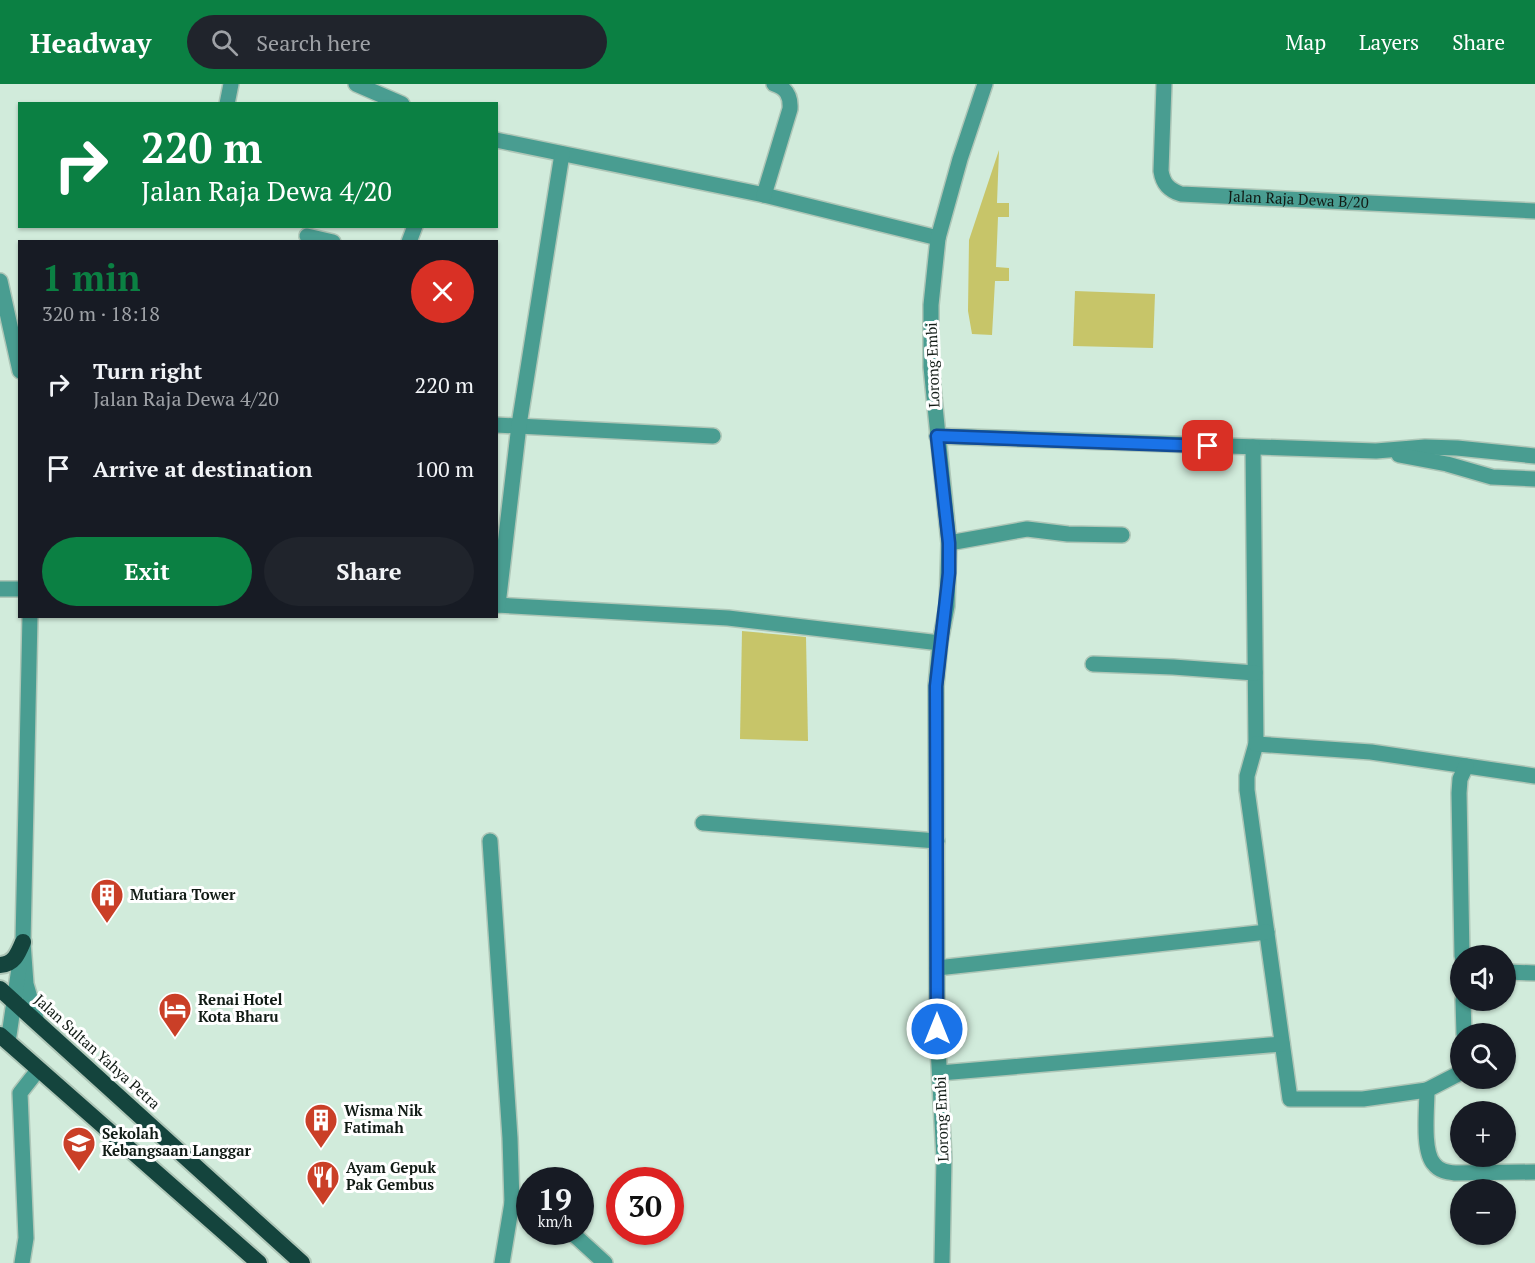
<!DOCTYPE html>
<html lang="en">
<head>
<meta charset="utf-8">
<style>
  body { margin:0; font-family:"PT Serif",serif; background:#20242c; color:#f1f3f6; height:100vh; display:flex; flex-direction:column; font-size:22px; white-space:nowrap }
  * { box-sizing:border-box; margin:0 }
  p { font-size:20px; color:#9ea1a6 }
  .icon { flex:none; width:33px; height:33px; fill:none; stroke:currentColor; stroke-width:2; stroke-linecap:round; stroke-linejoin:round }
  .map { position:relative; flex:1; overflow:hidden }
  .details { position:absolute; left:18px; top:156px; width:480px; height:378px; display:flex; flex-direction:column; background:#171b24; border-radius:0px; box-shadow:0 2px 4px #0004 }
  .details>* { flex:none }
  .top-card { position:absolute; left:18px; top:18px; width:480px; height:126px; border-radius:0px; box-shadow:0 2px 4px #0004; background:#0b8043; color:#fff; overflow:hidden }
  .fabs { position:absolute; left:1450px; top:861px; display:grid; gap:12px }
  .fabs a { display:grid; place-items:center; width:66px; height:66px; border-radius:50%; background:#171b24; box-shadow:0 2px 4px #0004; font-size:30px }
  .speed { position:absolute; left:516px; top:1083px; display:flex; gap:12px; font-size:30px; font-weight:700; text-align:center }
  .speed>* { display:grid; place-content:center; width:78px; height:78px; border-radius:50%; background:#171b24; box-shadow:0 2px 4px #0004; line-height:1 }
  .speed small { font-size:15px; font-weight:400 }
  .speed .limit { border:9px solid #d22; background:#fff; color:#111 }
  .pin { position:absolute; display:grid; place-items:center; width:51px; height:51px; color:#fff; margin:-26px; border-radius:12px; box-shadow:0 3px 9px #0006 }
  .me { position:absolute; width:66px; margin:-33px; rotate:0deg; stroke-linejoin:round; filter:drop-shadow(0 0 4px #0008) }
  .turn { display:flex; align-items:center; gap:21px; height:126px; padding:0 24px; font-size:27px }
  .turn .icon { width:78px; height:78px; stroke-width:2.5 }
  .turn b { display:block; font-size:42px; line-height:51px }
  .round { display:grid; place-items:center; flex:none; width:63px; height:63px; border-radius:32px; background:#20242c }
  .head { display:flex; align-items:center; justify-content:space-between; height:102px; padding:0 24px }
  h1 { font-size:36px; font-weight:700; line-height:45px; color:#0b8043 }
  .cta { display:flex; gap:12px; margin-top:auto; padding:12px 24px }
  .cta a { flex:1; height:69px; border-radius:36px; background:#0b8043; color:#fff; font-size:24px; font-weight:700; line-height:69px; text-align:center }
  .cta a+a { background:#20242c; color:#f1f3f6 }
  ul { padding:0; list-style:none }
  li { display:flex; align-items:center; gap:18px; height:84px; padding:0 24px }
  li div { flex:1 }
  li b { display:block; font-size:22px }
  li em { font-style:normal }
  header { display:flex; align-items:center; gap:36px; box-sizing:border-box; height:84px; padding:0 30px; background:#0b8043; color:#fff }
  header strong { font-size:28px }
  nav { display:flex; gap:33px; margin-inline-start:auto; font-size:21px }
  .search { width:420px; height:54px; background:#20242c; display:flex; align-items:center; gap:15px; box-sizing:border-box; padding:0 21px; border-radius:33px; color:#9ea1a6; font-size:22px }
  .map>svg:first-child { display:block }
  .green { fill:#c7c569 }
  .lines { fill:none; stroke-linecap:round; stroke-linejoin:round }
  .minor-casing { stroke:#aec6b7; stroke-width:18 }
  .trunk-casing { stroke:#aec6b7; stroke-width:20 }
  .minor { stroke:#499d91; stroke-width:15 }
  .trunk { stroke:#14443d; stroke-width:16 }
  .route-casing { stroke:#114b97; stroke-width:15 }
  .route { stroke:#1a73e8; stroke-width:10 }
  .labels { text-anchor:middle; stroke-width:6; stroke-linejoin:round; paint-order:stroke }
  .street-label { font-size:15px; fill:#111b15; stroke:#fff }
  .poi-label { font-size:15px; font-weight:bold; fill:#111b15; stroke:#fff; text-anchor:start }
</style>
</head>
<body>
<header>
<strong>Headway</strong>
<div class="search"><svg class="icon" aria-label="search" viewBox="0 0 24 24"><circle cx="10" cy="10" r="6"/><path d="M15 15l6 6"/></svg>Search here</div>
<nav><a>Map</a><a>Layers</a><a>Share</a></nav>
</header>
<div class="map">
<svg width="1535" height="1179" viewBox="0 0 1535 1179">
  <rect width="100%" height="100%" fill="#d1ebdb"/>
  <g class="green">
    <path d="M 999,66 L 997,119 L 1009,119 L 1009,133 L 998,133 L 996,183 L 1009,184 L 1009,197 L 995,197 L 992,251 L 972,250 L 968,227 L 969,156 Z"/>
    <path d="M 1075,207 L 1155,210 L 1153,264 L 1073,262 Z"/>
    <path d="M 742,547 L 806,553 L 808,657 L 740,655 Z"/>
  </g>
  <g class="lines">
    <defs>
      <g id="minor">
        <path d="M 356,0 L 402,20"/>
        <path id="s1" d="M 1164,0 L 1161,87 C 1163,100 1169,106 1181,110 L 1535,127"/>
        <path d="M 227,20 L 231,0"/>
        <path d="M 496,56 L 764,111 L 938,154"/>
        <path d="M 764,111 L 790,25 C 791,11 786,4 774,0"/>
        <path d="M 307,152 L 333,158"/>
        <path d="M 409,158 L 415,142"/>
        <path d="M 0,197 L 20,287"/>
        <path d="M 496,341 L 713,352"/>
        <path d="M 937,352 L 1376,367 L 1425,363 L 1457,364 L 1535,372"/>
        <path d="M 1253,363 L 1256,660 L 1247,692 L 1247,706 L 1290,1015 L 1363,1015 L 1427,1006"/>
        <path d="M 1399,371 L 1447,380 L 1492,393 L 1535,395"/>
        <path d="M 949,459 L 1027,445 L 1068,450 L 1122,451"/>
        <path d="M 0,505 L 20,505"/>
        <path d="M 496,521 L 728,534 L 940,559"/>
        <path d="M 498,521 L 519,341 L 562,70"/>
        <path d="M 30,532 L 23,858 L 26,900 L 37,938"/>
        <path d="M 1093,580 L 1173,583 L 1255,589"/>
        <path d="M 1256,660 L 1371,668 L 1535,692"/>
        <path d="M 703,739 L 937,757"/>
        <path d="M 490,757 L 510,1054 L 512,1119 L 502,1179"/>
        <path d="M 1462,872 L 1459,709 L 1460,695 L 1466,682"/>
        <path d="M 937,884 L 1267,848"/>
        <path d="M 1506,888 L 1535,889"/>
        <path d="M 1463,916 L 1464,950"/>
        <path d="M 8,958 L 19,884"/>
        <path d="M 1461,987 L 1458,990 L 1427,1006 C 1427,1025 1422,1067 1434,1080 C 1439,1087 1447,1088 1455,1089 L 1535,1088"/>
        <path d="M 940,989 L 1282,960"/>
        <path d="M 512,1119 L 530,1123"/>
        <path d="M 571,1148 L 605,1179"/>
        <path d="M 22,1179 L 26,1154 L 20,1009 L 38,986"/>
        <path d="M 942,1179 L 944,1074 L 937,945 L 936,602 L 940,559 L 947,522 L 949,459 L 931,283 L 931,221 L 938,154 L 960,75 L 985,0"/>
      </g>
      <g id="trunk">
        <path d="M 0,881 C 14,880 18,870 23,858"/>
        <path d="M 0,905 L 302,1179"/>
        <path d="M 0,951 L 259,1179"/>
      </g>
    </defs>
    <use href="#minor" class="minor-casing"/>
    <use href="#trunk" class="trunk-casing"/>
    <use href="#minor" class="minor"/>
    <use href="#trunk" class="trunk"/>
  </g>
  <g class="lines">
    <defs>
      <path id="route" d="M 937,945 L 936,602 L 949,489 L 949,459 L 937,352 L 1208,362"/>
    </defs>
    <use href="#route" class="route-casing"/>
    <use href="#route" class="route"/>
  </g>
  <defs>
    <symbol id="building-pin" viewBox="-11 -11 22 30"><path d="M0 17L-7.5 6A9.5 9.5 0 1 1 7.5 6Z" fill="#ca3f27" stroke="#fff"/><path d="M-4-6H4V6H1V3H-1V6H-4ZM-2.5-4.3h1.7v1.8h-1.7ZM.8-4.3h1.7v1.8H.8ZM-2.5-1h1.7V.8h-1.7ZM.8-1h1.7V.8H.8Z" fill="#fff"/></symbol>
    <symbol id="hotel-pin" viewBox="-11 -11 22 30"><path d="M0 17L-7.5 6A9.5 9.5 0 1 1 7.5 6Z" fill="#ca3f27" stroke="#fff"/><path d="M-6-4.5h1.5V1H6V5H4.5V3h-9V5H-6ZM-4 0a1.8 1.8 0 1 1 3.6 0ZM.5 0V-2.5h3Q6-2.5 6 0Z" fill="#fff"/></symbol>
    <symbol id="school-pin" viewBox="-11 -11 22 30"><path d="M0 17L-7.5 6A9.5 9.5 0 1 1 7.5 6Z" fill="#ca3f27" stroke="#fff"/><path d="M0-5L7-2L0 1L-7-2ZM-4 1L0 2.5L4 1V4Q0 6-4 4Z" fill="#fff"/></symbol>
    <symbol id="restaurant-pin" viewBox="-11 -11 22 30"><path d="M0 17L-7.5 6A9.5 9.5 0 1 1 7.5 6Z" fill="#ca3f27" stroke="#fff"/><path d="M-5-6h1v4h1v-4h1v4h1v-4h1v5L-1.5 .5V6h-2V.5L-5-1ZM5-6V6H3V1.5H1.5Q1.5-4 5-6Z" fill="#fff"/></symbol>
  </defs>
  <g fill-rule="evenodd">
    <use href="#building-pin" x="88" y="792" width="38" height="52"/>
    <use href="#hotel-pin" x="156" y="906" width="38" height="52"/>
    <use href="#building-pin" x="302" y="1017" width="38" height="52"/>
    <use href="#school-pin" x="60" y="1040" width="38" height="52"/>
    <use href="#restaurant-pin" x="304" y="1074" width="38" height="52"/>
  </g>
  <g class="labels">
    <g class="street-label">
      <text dy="5" stroke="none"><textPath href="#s1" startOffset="237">Jalan Raja Dewa B/20</textPath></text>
      <text transform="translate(933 281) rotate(-92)" y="5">Lorong Embi</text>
      <text transform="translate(97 968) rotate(42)" y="5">Jalan Sultan Yahya Petra</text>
      <text transform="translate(942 1035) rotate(-92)" y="5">Lorong Embi</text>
    </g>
    <g class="poi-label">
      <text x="130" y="816">Mutiara Tower</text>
      <text x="198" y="921">Renai Hotel<tspan x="198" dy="17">Kota Bharu</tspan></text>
      <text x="344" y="1032">Wisma Nik<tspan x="344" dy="17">Fatimah</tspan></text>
      <text x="102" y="1055">Sekolah<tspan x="102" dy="17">Kebangsaan Langgar</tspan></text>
      <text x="346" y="1089">Ayam Gepuk<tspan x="346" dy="17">Pak Gembus</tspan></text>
    </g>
  </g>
</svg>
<div class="fabs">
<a><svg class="icon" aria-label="sound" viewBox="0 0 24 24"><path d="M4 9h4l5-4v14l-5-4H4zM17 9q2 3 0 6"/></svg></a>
<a><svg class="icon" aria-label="search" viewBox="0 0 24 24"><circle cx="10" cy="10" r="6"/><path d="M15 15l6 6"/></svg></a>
<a>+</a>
<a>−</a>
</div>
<div class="speed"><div>19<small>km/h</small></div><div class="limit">30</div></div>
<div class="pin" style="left:1208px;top:362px;background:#d93025"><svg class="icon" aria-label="arrive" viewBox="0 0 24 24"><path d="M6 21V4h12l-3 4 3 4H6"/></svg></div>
<svg class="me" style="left:937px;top:945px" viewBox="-20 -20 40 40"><circle r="17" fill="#1a73e8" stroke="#fff" stroke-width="3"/><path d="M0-11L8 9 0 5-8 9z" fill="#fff"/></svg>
<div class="top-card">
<div class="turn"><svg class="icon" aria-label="right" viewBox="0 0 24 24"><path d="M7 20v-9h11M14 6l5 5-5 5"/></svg><div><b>220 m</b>Jalan Raja Dewa 4/20</div></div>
</div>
<section class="details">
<div class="head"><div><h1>1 min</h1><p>320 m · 18:18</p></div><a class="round" style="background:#d93025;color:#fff"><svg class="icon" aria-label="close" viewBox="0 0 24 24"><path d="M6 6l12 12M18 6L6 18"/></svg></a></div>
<ul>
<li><svg class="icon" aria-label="right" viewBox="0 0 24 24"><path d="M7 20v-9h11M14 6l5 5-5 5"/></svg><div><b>Turn right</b><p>Jalan Raja Dewa 4/20</p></div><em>220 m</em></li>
<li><svg class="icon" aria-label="arrive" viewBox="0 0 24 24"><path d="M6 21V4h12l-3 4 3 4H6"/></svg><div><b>Arrive at destination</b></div><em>100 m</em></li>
</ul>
<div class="cta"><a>Exit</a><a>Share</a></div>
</section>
</div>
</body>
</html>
